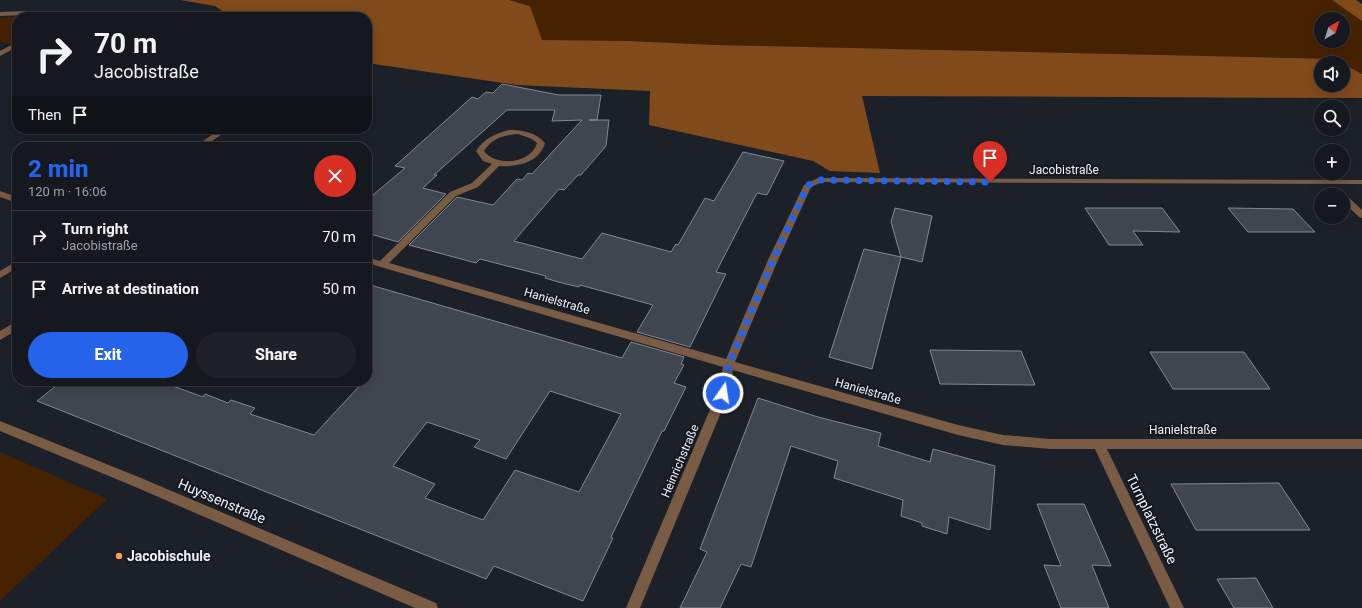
<!DOCTYPE html>
<html lang="en">
<head>
<meta charset="utf-8">
<style>
  body { margin:0; font-family:Roboto,sans-serif; background:#1e2228; color:#f1f3f6; height:100vh; display:flex; flex-direction:column; font-size:15px; white-space:nowrap }
  * { box-sizing:border-box; margin:0 }
  p { font-size:13px; color:#9da0a4 }
  .icon { flex:none; width:22px; height:22px; fill:none; stroke:currentColor; stroke-width:2; stroke-linecap:round; stroke-linejoin:round }
  .map { position:relative; flex:1; overflow:hidden }
  .drawer { position:absolute; left:12px; top:142px; width:360px; height:244px; display:flex; flex-direction:column; background:#15191f; border-radius:16px; box-shadow:0 4px 16px #0002,0 0 0 1px #34383d }
  .drawer>* { flex:none }
  .guide { position:absolute; left:12px; top:12px; width:360px; height:122px; border-radius:16px; box-shadow:0 4px 16px #0002,0 0 0 1px #34383d; background:#15191f; color:#f1f3f6; overflow:hidden }
  .needle { width:26px; rotate:39deg }
  .fabs { position:absolute; left:1314px; top:12px; display:grid; gap:8px }
  .fabs a { display:grid; place-items:center; width:36px; height:36px; border-radius:50%; background:#15191f; box-shadow:0 4px 16px #0002,0 0 0 1px #34383d; font-size:20px }
  .pin { position:absolute; display:grid; place-items:center; width:34px; height:34px; color:#fff; margin:-41px -17px; border-radius:50% 50% 50% 0; rotate:-45deg; box-shadow:0 0 4px #0007 }
  .pin .icon { rotate:45deg }
  .me { position:absolute; width:44px; margin:-22px; rotate:13deg; stroke-linejoin:round; filter:drop-shadow(0 0 3px #0008) }
  .turn { display:flex; align-items:center; gap:14px; height:84px; padding:0 16px; font-size:18px }
  .turn .icon { width:52px; height:52px; stroke-width:2.5 }
  .turn b { display:block; font-size:28px; line-height:34px }
  .then { display:flex; align-items:center; height:38px; padding:0 16px; background:#0003; gap:8px; font-size:15px }
  .round { display:grid; place-items:center; flex:none; width:42px; height:42px; border-radius:21px; background:#1e2228 }
  .head { display:flex; align-items:center; justify-content:space-between; height:68px; padding:0 16px }
  h1 { font-size:24px; font-weight:800; line-height:30px; color:#2563eb }
  .primary-button { display:flex; gap:8px; margin-top:auto; padding:8px 16px }
  .primary-button a { flex:1; height:46px; border-radius:24px; background:#2563eb; color:#fff; font-size:16px; font-weight:800; line-height:46px; text-align:center }
  .primary-button a+a { background:#1e2228; color:#f1f3f6 }
  ul { padding:0; list-style:none }
  li { display:flex; align-items:center; gap:12px; height:52px; padding:0 16px; border-top:1px solid #34383d }
  li div { flex:1 }
  li b { display:block; font-size:15px }
  li em { font-style:normal }
  .map>svg:first-child { display:block }
  .green { fill:#472201; fill-rule:evenodd }
  .forest { fill:#814a1b }
  .building { fill:#40464f; stroke:#818892; fill-rule:evenodd }
  .lines { fill:none; stroke-linecap:round; stroke-linejoin:round }
  .street { fill:#7a5b44; fill-rule:evenodd }
  .route { stroke:#2563eb; stroke-width:7; stroke-dasharray:0 12.6 }
  .poi-dot { fill:#fc9e52; stroke:#131820; stroke-width:1.5 }
  .labels { text-anchor:middle; stroke-width:4; stroke-linejoin:round; paint-order:stroke }
  .street-label { font-size:12px; fill:#eef2f8; stroke:#131820 }
  .near-street-label { font-size:14px; fill:#eef2f8; stroke:#131820 }
  .near-poi-label { font-size:14px; font-weight:bold; fill:#eef2f8; stroke:#131820; text-anchor:start }
</style>
</head>
<body>
<div class="map">
<svg width="1362" height="608" viewBox="0 0 1362 608">
  <rect width="100%" height="100%" fill="#1c2129"/>
  <g class="green">
    <path d="M 509,0 L 1332,0 L 1362,21 L 1362,74 L 1333,59 L 715,45 L 629,41 L 542,40 L 530,6 ZM 1321,19 L 1343,19 L 1343,41 L 1321,41 Z"/>
    <path d="M 17,17 L 17,40 L 10,43 L 0,42 L 0,18 Z"/>
    <path d="M 0,452 L 107,499 L 0,601 Z"/>
  </g>
  <g class="forest">
    <path d="M 180,0 L 509,0 L 530,6 L 542,40 L 629,41 L 715,45 L 1333,59 L 1341,63 L 1321,63 L 1321,85 L 1343,85 L 1343,64 L 1362,74 L 1362,98 L 862,96 L 880,173 L 830,171 L 813,161 L 649,125 L 650,91 L 517,85 L 367,63 L 367,17 L 231,17 L 215,6 Z"/>
    <path d="M 1332,0 L 1356,0 L 1362,4 L 1362,21 Z"/>
  </g>
  <g class="building">
    <path d="M 502,84 L 559,95 L 601,95 L 597,120 L 589,120 L 609,120 L 606,146 L 581,175 L 578,175 L 564,190 L 559,189 L 514,241 L 563,254 L 582,259 L 602,233 L 671,252 L 676,244 L 678,245 L 705,198 L 714,201 L 743,152 L 784,161 L 767,195 L 757,193 L 716,272 L 726,274 L 690,347 L 637,332 L 653,305 L 580,285 L 579,287 L 562,283 L 545,278 L 546,276 L 480,259 L 476,263 L 409,245 L 457,197 L 493,205 L 517,179 L 522,180 L 528,173 L 532,174 L 582,120 L 552,121 L 555,110 L 507,110 L 434,175 L 437,175 L 423,188 L 446,194 L 398,242 L 367,233 L 367,200 L 405,168 L 395,166 L 472,97 L 478,99 L 486,92 L 493,93 Z"/>
    <path d="M 895,208 L 932,216 L 922,262 L 901,257 L 891,222 Z"/>
    <path d="M 1085,208 L 1162,208 L 1180,232 L 1133,231 L 1143,245 L 1109,245 Z"/>
    <path d="M 1228,208 L 1293,209 L 1315,232 L 1248,232 Z"/>
    <path d="M 864,249 L 901,257 L 872,369 L 829,357 Z"/>
    <path d="M 367,284 L 622,358 L 631,342 L 684,357 L 681,364 L 684,365 L 674,383 L 686,387 L 664,431 L 662,431 L 611,537 L 613,538 L 583,601 L 494,566 L 486,579 L 37,401 L 62,381 L 159,381 L 203,397 L 205,394 L 228,403 L 231,400 L 255,408 L 250,414 L 314,435 L 364,381 L 367,381 ZM 550,391 L 621,414 L 579,492 L 515,470 L 483,520 L 425,498 L 435,484 L 393,466 L 427,422 L 480,440 L 474,447 L 506,459 Z"/>
    <path d="M 930,350 L 1021,351 L 1035,385 L 940,384 Z"/>
    <path d="M 1150,352 L 1244,352 L 1270,389 L 1173,389 Z"/>
    <path d="M 758,398 L 818,417 L 881,433 L 878,446 L 930,462 L 933,449 L 995,466 L 990,530 L 949,517 L 947,534 L 922,526 L 922,523 L 901,516 L 903,500 L 834,478 L 838,461 L 791,446 L 751,567 L 741,564 L 720,608 L 680,608 L 707,552 L 700,549 Z"/>
    <path d="M 1279,483 L 1310,530 L 1196,530 L 1171,484 Z"/>
    <path d="M 1037,504 L 1084,504 L 1111,566 L 1092,565 L 1109,608 L 1061,608 L 1044,565 L 1061,566 Z"/>
    <path d="M 1256,578 L 1273,608 L 1234,608 L 1217,579 Z"/>
  </g>
  <g class="lines">
    <g class="street">
      <path d="M 25,11 L 46,17 L 25,15 L 0,16 L 0,12 Z"/>
      <path d="M 17,42 L 17,47 L 0,56 L 0,51 Z"/>
      <path d="M 221,129 L 230,129 L 203,147 L 194,147 Z"/>
      <path d="M 509,130 C 523,130 535,132 545,143 C 539,163 518,167 499,166 L 478,187 L 456,196 L 389,263 L 726,359 L 768,260 L 804,185 L 818,178 L 1362,180 L 1362,184 L 822,182 L 811,187 L 778,260 L 735,362 L 958,425 L 1003,435 L 1050,439 L 1362,439 L 1362,449 L 1107,449 L 1184,608 L 1170,608 L 1095,449 L 1050,449 L 1003,445 L 958,435 L 733,370 L 729,393 L 640,608 L 626,608 L 717,393 L 723,367 L 367,263 L 367,257 L 380,261 L 450,192 L 472,183 L 492,164 L 483,161 L 476,151 C 485,138 494,134 509,130 ZM 518,134 L 532,139 L 537,143 C 531,164 496,167 484,151 C 492,138 504,135 518,134 Z"/>
      <path d="M 0,191 L 17,197 L 17,203 L 0,197 Z"/>
      <path d="M 1343,194 L 1346,195 L 1362,210 L 1362,218 L 1359,217 L 1343,202 L 1343,195 L 1341,195 Z"/>
      <path d="M 17,261 L 17,268 L 0,278 L 0,271 Z"/>
      <path d="M 17,321 L 17,330 L 0,340 L 0,331 Z"/>
      <path d="M 0,421 L 141,478 L 436,603 L 438,608 L 415,608 L 133,486 L 0,431 Z"/>
    </g>
  </g>
  <g class="lines">
    <path class="route" d="M 723,393 L 729,364 L 773,260 L 808,185 L 821,180 L 990,182"/>
  </g>
  <circle class="poi-dot" cx="119" cy="556" r="4"/>
  <g class="labels">
    <g class="street-label">
      <text x="1064" y="174">Jacobistraße</text>
      <text transform="translate(557 301) rotate(16)" y="4">Hanielstraße</text>
      <text transform="translate(868 391) rotate(16)" y="4">Hanielstraße</text>
      <text x="1183" y="434">Hanielstraße</text>
      <text transform="translate(680 461) rotate(-67)" y="4">Heinrichstraße</text>
    </g>
    <g class="near-street-label">
      <text transform="translate(222 501) rotate(23)" y="5">Huyssenstraße</text>
      <text transform="translate(1152 519) rotate(64)" y="5">Turnplatzstraße</text>
    </g>
    <g class="near-poi-label">
      <text x="127" y="561">Jacobischule</text>
    </g>
  </g>
</svg>
<div class="fabs">
<a><svg class="needle" viewBox="-14 -14 28 28"><path d="M0-13l5 13h-10z" fill="#e53935"/><path d="M0 13l5-13h-10z" fill="#9da0a4"/></svg></a>
<a><svg class="icon" aria-label="sound" viewBox="0 0 24 24"><path d="M4 9h4l5-4v14l-5-4H4zM17 9q2 3 0 6"/></svg></a>
<a><svg class="icon" aria-label="search" viewBox="0 0 24 24"><circle cx="10" cy="10" r="6"/><path d="M15 15l6 6"/></svg></a>
<a>+</a>
<a>−</a>
</div>
<div class="pin" style="left:990px;top:182px;background:#d93025"><svg class="icon" aria-label="arrive" viewBox="0 0 24 24"><path d="M6 21V4h12l-3 4 3 4H6"/></svg></div>
<svg class="me" style="left:723px;top:393px" viewBox="-20 -20 40 40"><circle r="17" fill="#2563eb" stroke="#fff" stroke-width="3"/><path d="M0-11L8 9 0 5-8 9z" fill="#fff"/></svg>
<div class="guide">
<div class="turn"><svg class="icon" aria-label="right" viewBox="0 0 24 24"><path d="M7 20v-9h11M14 6l5 5-5 5"/></svg><div><b>70 m</b>Jacobistraße</div></div>
<div class="then">Then<svg class="icon" aria-label="arrive" viewBox="0 0 24 24"><path d="M6 21V4h12l-3 4 3 4H6"/></svg></div>
</div>
<section class="drawer">
<div class="head"><div><h1>2 min</h1><p>120 m · 16:06</p></div><a class="round" style="background:#d93025;color:#fff"><svg class="icon" aria-label="close" viewBox="0 0 24 24"><path d="M6 6l12 12M18 6L6 18"/></svg></a></div>
<ul>
<li><svg class="icon" aria-label="right" viewBox="0 0 24 24"><path d="M7 20v-9h11M14 6l5 5-5 5"/></svg><div><b>Turn right</b><p>Jacobistraße</p></div><em>70 m</em></li>
<li><svg class="icon" aria-label="arrive" viewBox="0 0 24 24"><path d="M6 21V4h12l-3 4 3 4H6"/></svg><div><b>Arrive at destination</b></div><em>50 m</em></li>
</ul>
<div class="primary-button"><a>Exit</a><a>Share</a></div>
</section>
</div>
</body>
</html>
